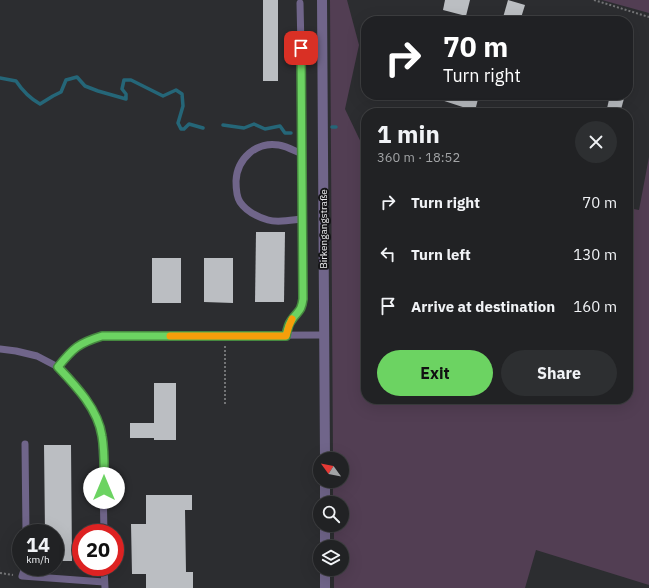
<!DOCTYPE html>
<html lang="en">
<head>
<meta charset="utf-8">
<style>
  body { margin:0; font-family:"IBM Plex Sans",sans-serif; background:#2d2f31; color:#f1f3f6; height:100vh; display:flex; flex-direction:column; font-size:15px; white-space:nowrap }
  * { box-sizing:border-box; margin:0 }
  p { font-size:13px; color:#a2a4a6 }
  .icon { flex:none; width:22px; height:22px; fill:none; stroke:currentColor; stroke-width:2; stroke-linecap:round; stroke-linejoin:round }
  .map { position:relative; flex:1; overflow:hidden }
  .sheet { position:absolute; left:361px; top:108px; width:272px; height:296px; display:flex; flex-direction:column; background:#212224; border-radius:16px; box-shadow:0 4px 16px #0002,0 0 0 1px #3e3f41 }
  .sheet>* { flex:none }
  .banner { position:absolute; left:361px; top:16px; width:272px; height:84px; border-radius:16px; box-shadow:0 4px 16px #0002,0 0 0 1px #3e3f41; background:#202124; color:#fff; overflow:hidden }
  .needle { width:26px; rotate:303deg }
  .fabs { position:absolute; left:313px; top:452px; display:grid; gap:8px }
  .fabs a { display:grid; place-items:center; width:36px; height:36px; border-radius:50%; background:#212224; box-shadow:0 4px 16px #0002,0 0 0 1px #3e3f41; font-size:20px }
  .speed { position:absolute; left:12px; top:524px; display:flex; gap:8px; font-size:20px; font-weight:700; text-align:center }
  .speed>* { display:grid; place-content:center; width:52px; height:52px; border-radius:50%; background:#212224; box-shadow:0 4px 16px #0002,0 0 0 1px #3e3f41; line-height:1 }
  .speed small { font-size:10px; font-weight:400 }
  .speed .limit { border:6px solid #d22; background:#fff; color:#111 }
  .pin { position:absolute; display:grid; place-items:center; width:34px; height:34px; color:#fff; margin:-17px; border-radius:8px; box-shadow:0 2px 6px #0006 }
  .me { position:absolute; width:44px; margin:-22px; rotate:0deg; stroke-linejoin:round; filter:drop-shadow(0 0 3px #0008) }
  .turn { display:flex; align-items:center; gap:14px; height:84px; padding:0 16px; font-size:18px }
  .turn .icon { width:52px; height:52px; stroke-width:2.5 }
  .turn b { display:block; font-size:28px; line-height:34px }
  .round { display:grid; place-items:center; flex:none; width:42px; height:42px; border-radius:21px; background:#2d2f31 }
  .summary { display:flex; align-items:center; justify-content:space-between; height:68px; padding:0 16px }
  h1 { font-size:24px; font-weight:700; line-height:30px }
  .button { display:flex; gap:8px; margin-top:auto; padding:8px 16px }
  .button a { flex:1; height:46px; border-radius:24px; background:#6cd362; color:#111; font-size:16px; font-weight:700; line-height:46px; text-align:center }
  .button a+a { background:#2d2f31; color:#f1f3f6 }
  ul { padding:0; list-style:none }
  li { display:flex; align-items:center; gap:12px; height:52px; padding:0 16px }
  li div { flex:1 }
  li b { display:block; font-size:15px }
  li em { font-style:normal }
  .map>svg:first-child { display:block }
  .green { fill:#523e53 }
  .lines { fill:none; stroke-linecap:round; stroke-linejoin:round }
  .stream { stroke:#256678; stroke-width:3.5 }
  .building { fill:#bbbec2 }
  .path { stroke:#737476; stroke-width:2; stroke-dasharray:2 2; stroke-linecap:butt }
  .service { stroke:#70658a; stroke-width:7 }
  .tertiary { stroke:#70658a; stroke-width:10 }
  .route-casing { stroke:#468940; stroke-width:10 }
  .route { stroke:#6cd362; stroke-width:7 }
  .slow { stroke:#f59e0b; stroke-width:7 }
  .labels { text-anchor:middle; stroke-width:4; stroke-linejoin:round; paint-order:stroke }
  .street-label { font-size:10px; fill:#eaebed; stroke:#151517 }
</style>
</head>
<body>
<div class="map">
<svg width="649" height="588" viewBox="0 0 649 588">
  <rect width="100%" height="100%" fill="#2c2d30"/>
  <g class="green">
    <path d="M 330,0 L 347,0 L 359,45 L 345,109 L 366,153 L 366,399 L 628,399 L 628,208 L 639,210 L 649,157 L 649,585 L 536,550 L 525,588 L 334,588 L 334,569 L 342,569 L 342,547 L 334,547 L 334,525 L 342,525 L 342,503 L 333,503 L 333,481 L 342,481 L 342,459 L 333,459 Z"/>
    <path d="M 602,0 L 649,0 L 649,13 Z"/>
  </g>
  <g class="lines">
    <g class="stream">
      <path d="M 0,78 L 16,81 C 22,90 31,99 40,104 L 53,96 L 61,92 L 66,80 L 77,77 L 85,86 L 98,91 L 126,99 L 126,94 L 122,89 L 124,80 L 131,80 L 163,96 L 176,90 L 182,94 L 183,106 L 178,123 L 181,129 L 184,129 L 189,124 L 203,128"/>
      <path d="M 223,125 L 244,128 L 254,124 L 265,129 L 280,126 L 285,133 L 291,133"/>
      <path d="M 332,127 L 336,127"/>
    </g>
  </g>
  <g class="building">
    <rect x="263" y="0" width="15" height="81"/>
    <path d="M 445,0 L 470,0 L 466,16 L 443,10 Z"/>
    <path d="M 508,0 L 525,5 L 520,21 L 502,21 Z"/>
    <path d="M 432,95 L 479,95 L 475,111 L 432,97 Z"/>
    <path d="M 610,95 L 625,95 L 620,113 L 606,113 Z"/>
    <path d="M 256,232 L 285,232 L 284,302 L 255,302 Z"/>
    <rect x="152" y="258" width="29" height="45"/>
    <path d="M 204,258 L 233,258 L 233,303 L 204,302 Z"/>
    <path d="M 154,383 L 176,383 L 176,440 L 154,440 L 154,438 L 130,438 L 130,423 L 154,423 Z"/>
    <path d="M 44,445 L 71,445 L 72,561 L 55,561 L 55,533 L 45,533 Z"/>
    <path d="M 146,495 L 192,495 L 192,510 L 185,510 L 186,572 L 193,572 L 193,588 L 146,588 L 146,574 L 132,574 L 131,524 L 146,524 Z"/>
  </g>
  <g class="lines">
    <g class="path">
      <path d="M 594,0 L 649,17"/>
      <path d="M 225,404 L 225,344"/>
      <path d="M 0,573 L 13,575"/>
    </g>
    <g class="service">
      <path d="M 302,219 C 292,220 278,223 268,220 C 258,217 246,211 240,202 C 236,196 236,188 236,181 C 237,159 256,141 279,145 C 286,146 295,151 302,154"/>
      <path d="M 286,336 C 287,331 288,325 291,321 C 298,310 301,313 303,299 L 302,92 L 300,3"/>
      <path d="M 0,349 L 16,351 L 37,356 L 58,367 L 77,387 L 93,410 L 102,435 L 104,533"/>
      <path d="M 58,367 C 73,348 79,343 102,336 L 324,335"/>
      <path d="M 25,444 L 26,533"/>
      <path d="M 25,567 L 22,576 L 104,582"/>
      <path d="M 104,567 L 105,588"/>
    </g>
    <g class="tertiary">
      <path d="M 322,0 L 325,459"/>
      <path d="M 325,481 L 325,503"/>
      <path d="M 325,525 L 325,547"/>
      <path d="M 325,588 L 325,569"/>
    </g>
  </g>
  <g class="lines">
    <defs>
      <path id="route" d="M 104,488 C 104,471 105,453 102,436 C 98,409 76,386 58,367 C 73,348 79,343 102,336 L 286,336 C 287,331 288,325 291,321 C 298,310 301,313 303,299 L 301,48"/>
    </defs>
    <use href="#route" class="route-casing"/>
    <use href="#route" class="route"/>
    <path class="slow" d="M 170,336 L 286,336 L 289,326 L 292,319"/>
  </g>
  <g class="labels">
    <g class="street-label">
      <text transform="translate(323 229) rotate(-90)" y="4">Birkengangstraße</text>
    </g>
  </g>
</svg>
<div class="fabs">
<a><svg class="needle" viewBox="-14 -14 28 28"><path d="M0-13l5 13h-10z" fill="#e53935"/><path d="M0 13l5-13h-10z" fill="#a2a4a6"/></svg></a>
<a><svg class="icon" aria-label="search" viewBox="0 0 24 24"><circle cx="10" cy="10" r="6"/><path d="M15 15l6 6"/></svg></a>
<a><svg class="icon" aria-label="layers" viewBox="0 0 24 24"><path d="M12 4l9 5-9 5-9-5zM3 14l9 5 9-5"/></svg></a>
</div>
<div class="speed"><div>14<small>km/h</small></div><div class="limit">20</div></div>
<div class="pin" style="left:301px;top:48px;background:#d93025"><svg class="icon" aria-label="arrive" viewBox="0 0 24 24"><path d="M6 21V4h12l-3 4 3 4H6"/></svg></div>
<svg class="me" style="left:104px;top:488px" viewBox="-20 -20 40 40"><circle r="19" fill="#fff"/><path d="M0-13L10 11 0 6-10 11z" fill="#6cd362"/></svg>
<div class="banner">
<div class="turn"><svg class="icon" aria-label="right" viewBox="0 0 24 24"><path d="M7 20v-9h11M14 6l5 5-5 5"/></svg><div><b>70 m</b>Turn right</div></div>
</div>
<section class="sheet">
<div class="summary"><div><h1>1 min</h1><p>360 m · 18:52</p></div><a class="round"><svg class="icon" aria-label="close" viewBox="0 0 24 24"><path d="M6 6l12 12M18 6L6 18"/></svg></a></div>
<ul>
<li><svg class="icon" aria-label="right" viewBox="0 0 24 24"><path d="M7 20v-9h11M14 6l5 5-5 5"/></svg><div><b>Turn right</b></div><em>70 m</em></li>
<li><svg class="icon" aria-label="left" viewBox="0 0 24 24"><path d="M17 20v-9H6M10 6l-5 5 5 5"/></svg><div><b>Turn left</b></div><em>130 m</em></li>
<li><svg class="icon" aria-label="arrive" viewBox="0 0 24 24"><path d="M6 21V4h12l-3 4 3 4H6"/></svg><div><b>Arrive at destination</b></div><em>160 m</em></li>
</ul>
<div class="button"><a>Exit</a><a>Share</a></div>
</section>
</div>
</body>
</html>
